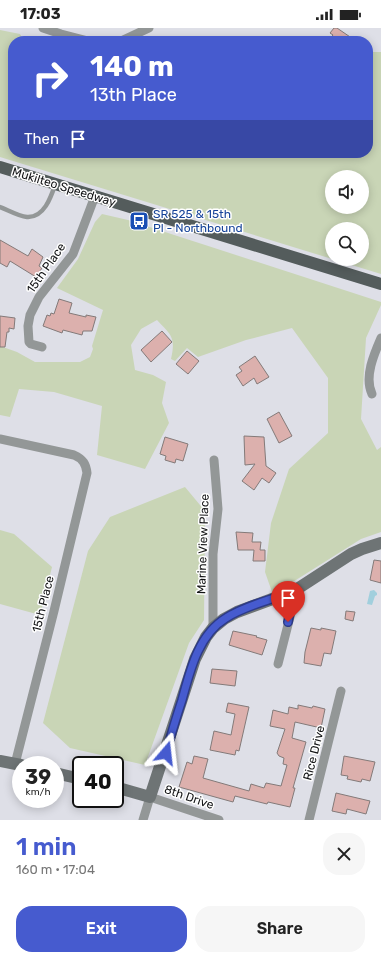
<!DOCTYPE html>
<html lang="en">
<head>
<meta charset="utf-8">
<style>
  body { margin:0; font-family:Rubik,sans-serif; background:#f6f6f6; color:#222; height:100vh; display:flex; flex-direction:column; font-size:15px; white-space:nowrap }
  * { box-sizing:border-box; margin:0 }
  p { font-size:13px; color:#767676 }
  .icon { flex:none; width:22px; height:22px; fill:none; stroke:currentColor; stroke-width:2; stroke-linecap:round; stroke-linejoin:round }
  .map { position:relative; height:792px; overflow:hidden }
  .side { display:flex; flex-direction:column; background:#fff; flex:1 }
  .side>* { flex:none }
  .hud { position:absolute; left:8px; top:8px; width:365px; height:122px; border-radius:16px; box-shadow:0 2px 10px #0003; background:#465bcf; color:#fff; overflow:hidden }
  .buttons { position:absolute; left:325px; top:142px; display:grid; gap:8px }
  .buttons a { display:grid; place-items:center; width:44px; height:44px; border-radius:50%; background:#fff; box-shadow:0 2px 10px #0003; font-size:20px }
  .speed { position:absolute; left:12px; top:728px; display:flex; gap:8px; font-size:20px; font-weight:700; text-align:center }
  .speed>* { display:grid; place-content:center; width:52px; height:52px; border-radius:50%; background:#fff; box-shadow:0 2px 10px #0003; line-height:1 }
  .speed small { font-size:10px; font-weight:400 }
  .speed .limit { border:2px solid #111; border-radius:6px; background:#fff; color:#111 }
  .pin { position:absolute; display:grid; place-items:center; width:34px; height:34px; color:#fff; margin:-41px -17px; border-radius:50% 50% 50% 0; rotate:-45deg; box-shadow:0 0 4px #0007 }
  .pin .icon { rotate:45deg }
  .me { position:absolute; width:44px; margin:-22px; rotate:17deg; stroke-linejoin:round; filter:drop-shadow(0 0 3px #0008) }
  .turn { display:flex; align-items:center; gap:14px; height:84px; padding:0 16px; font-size:18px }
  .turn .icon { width:52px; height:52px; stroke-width:2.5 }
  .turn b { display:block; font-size:28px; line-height:34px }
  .then { display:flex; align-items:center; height:38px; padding:0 16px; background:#0003; gap:8px; font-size:15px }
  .round { display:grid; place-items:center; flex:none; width:42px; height:42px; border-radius:16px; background:#f6f6f6 }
  .overview { display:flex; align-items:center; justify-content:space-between; height:68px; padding:0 16px }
  h1 { font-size:24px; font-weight:600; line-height:30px; color:#465bcf }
  .primary-button { display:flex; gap:8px; margin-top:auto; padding:8px 16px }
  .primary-button a { flex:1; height:46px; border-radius:16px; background:#465bcf; color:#fff; font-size:16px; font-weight:600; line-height:46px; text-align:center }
  .primary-button a+a { background:#f6f6f6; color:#222 }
  .status { display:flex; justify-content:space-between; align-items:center; height:28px; padding:0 20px; background:#fff; direction:ltr }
  .status svg { height:11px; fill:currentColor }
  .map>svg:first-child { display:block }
  .green { fill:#c9d5b6; fill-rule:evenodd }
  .water { fill:#a1cfdd }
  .building { fill:#dcb0ad; stroke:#837a79 }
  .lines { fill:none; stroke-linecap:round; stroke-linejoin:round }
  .lane { stroke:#939797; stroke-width:4.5 }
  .street { stroke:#939797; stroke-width:9 }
  .secondary { stroke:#6e7475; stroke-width:12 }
  .primary { stroke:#545c5c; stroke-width:12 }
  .route-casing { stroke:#2e3b87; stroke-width:10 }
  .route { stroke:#465bcf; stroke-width:7 }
  .labels { text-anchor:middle; stroke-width:3; stroke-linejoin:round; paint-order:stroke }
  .street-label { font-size:12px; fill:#121315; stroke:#fff }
  .transit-label { font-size:12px; fill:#164399; stroke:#fff; text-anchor:start }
</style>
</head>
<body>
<div class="status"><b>17:03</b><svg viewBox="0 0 49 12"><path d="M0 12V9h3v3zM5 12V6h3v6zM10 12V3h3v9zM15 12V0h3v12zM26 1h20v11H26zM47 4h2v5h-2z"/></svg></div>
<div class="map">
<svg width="381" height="792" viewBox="0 0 381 792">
  <rect width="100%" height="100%" fill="#dedfe7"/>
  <g class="green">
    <path d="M 0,2 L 20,6 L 24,13 L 13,13 L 13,125 L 368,125 L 368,24 L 381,24 L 381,246 L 0,129 ZM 332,149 L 362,149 L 362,179 L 332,179 ZM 332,201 L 362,201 L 362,231 L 332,231 Z"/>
    <path d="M 102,186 L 128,192 L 381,274 L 381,277 L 366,310 L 361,391 L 377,422 L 381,419 L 381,504 L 361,511 L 288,557 L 272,564 L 265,544 L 271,495 L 289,441 L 328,405 L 328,350 L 292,300 L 246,312 L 198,329 L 187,320 L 175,333 L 171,331 C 176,309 171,307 157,292 L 141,301 L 131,317 L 135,342 L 153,347 L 166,354 L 162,375 L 169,395 L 145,441 L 97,427 L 102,378 L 54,364 L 19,361 L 10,389 L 0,387 L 0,318 L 17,324 L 35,334 L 80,334 L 90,329 L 93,321 L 92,318 L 103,282 L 57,260 L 78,231 L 95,194 Z"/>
    <path d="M 185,459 L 205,483 L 204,592 L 189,615 L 145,737 L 70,720 L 43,695 L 88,523 L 110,489 Z"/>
    <path d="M 0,502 L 14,506 L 52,539 L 40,587 L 0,576 Z"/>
  </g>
  <path class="water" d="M 374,562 L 377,565 L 377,567 L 375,568 L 372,577 L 367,576 L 370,563 Z"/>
  <g class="building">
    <path d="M 334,0 L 337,0 L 356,13 L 328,13 L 333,7 L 330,5 Z"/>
    <path d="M 0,212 L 28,228 L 32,221 L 43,229 L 39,238 L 42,240 L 36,249 L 10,233 L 7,239 L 0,235 Z"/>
    <path d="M 59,271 L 72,275 L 69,285 L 86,289 L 86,287 L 96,289 L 92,303 L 83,303 L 82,307 L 63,302 L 62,305 L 43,298 L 47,287 L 50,288 L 51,285 L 54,286 Z"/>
    <path d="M 0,288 L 15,290 L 14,301 L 9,300 L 9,304 L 7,304 L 5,319 L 0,319 Z"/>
    <path d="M 162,303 L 172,314 L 151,334 L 141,322 Z"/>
    <path d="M 187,323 L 199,333 L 188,346 L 176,336 Z"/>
    <path d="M 255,328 L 269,349 L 257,356 L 254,350 L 243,358 L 236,347 L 242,343 L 239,339 Z"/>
    <path d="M 279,384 L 292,408 L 279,415 L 267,391 Z"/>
    <path d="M 244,408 L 264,409 L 266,438 L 276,445 L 269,455 L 262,450 L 254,462 L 242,453 L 255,436 L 245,437 Z"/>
    <path d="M 165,409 L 188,416 L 183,433 L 176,431 L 175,435 L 165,432 L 166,428 L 160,426 Z"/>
    <path d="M 236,504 L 253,505 L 252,514 L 261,514 L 260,522 L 265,522 L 265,533 L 253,533 L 254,522 L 238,522 Z"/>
    <path d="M 374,532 L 381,533 L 381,555 L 370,552 Z"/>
    <path d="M 346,583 L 355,584 L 353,593 L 345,591 Z"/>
    <path d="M 311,600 L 321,602 L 321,600 L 336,603 L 331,626 L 324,625 L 321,638 L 304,635 L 305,624 Z"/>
    <path d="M 233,603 L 257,608 L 256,609 L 267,612 L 262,627 L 229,617 Z"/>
    <path d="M 212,641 L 237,643 L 235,658 L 210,655 Z"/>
    <path d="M 228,675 L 249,679 L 239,723 L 236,722 L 235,727 L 210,722 L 214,703 L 231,707 L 235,686 L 226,684 Z"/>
    <path d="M 298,677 L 312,680 L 313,678 L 325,681 L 321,700 L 295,694 L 292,710 L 306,714 L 293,760 L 295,760 L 290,779 L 268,774 L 267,776 L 235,768 L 233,774 L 179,759 L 187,734 L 192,736 L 194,728 L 208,731 L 203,750 L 249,763 L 251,756 L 264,760 L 266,755 L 281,758 L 287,737 L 283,736 L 284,730 L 279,728 L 277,725 L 285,701 L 270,698 L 273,682 L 288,686 L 289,679 L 298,681 Z"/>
    <path d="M 344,728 L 375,734 L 370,753 L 362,751 L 361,754 L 347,751 L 348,748 L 341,747 Z"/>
    <path d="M 336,765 L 370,773 L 366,786 L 347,781 L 346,786 L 332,783 Z"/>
  </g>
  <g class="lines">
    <path class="lane" d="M 0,179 C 8,182 18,188 27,189 C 44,190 51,169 55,157"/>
    <g class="street">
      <path d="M 43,0 L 61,6 L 88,13"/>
      <path d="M 121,13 L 149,0"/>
      <path d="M 42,319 L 31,316 L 29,314 L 28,298 L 30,287 L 39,269 L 73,226 L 95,168"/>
      <path d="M 372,366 C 364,349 374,326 381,310"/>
      <path d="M 0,411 L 74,427 C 83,431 86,436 87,445 L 54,583 L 15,736"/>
      <path d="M 213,600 L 213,526 L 218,481 L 214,432"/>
      <path d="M 278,636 L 292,581 L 294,563"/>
      <path d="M 143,792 L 150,769 L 219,792"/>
      <path d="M 309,792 L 341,663"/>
    </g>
    <g class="secondary">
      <path d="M 0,733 L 21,737"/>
      <path d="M 55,745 L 81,751"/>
      <path d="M 115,759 L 150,769 L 195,631 L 206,609 L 213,600 L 224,591 L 237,584 L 294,563 L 351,526 L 362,521 L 381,515"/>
    </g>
    <path class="primary" d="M 0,139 L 381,256"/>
  </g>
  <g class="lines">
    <defs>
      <path id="route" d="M 166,725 C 171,707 176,690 182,672 C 190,643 198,607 226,590 C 246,577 272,572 294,563 L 288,594"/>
    </defs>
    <use href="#route" class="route-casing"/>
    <use href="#route" class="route"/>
  </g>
  <defs>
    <symbol id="bus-square" viewBox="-11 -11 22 22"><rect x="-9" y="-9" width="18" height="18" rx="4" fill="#1a4fb4" stroke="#fff"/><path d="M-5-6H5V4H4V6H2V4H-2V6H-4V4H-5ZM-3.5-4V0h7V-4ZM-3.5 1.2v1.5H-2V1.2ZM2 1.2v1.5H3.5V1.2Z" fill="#fff"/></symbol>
  </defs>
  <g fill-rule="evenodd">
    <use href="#bus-square" x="128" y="182" width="22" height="22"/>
  </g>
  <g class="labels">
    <g class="street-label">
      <text transform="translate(64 159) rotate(17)" y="4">Mukilteo Speedway</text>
      <text transform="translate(46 240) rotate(-55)" y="4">15th Place</text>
      <text transform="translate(203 516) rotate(-88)" y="4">Marine View Place</text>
      <text transform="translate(43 576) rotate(-76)" y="4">15th Place</text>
      <text transform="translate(314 725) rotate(-76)" y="4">Rice Drive</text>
      <text transform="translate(189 769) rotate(19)" y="4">8th Drive</text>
    </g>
    <g class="transit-label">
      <text x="153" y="190">SR 525 &amp; 15th<tspan x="153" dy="14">Pl - Northbound</tspan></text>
    </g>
  </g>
</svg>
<div class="buttons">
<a><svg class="icon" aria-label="sound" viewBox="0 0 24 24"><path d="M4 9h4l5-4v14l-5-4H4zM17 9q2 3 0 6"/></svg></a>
<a><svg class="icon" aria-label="search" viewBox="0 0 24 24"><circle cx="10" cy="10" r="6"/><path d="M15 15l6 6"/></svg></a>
</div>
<div class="speed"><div>39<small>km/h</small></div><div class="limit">40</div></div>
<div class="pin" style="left:288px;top:594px;background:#d93025"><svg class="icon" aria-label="arrive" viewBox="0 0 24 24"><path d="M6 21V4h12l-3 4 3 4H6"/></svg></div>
<svg class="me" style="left:166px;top:725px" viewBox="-20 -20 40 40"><path d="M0-17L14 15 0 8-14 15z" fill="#465bcf" stroke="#fff" stroke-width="4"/></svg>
<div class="hud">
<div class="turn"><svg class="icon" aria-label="right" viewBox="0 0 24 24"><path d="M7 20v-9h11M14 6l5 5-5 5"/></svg><div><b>140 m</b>13th Place</div></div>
<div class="then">Then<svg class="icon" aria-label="arrive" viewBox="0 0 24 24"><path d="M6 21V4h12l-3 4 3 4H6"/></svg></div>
</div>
</div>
<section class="side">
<div class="overview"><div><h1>1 min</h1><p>160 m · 17:04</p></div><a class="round"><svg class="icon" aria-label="close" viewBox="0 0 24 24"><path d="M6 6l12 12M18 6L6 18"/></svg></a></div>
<div class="primary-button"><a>Exit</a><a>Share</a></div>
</section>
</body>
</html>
